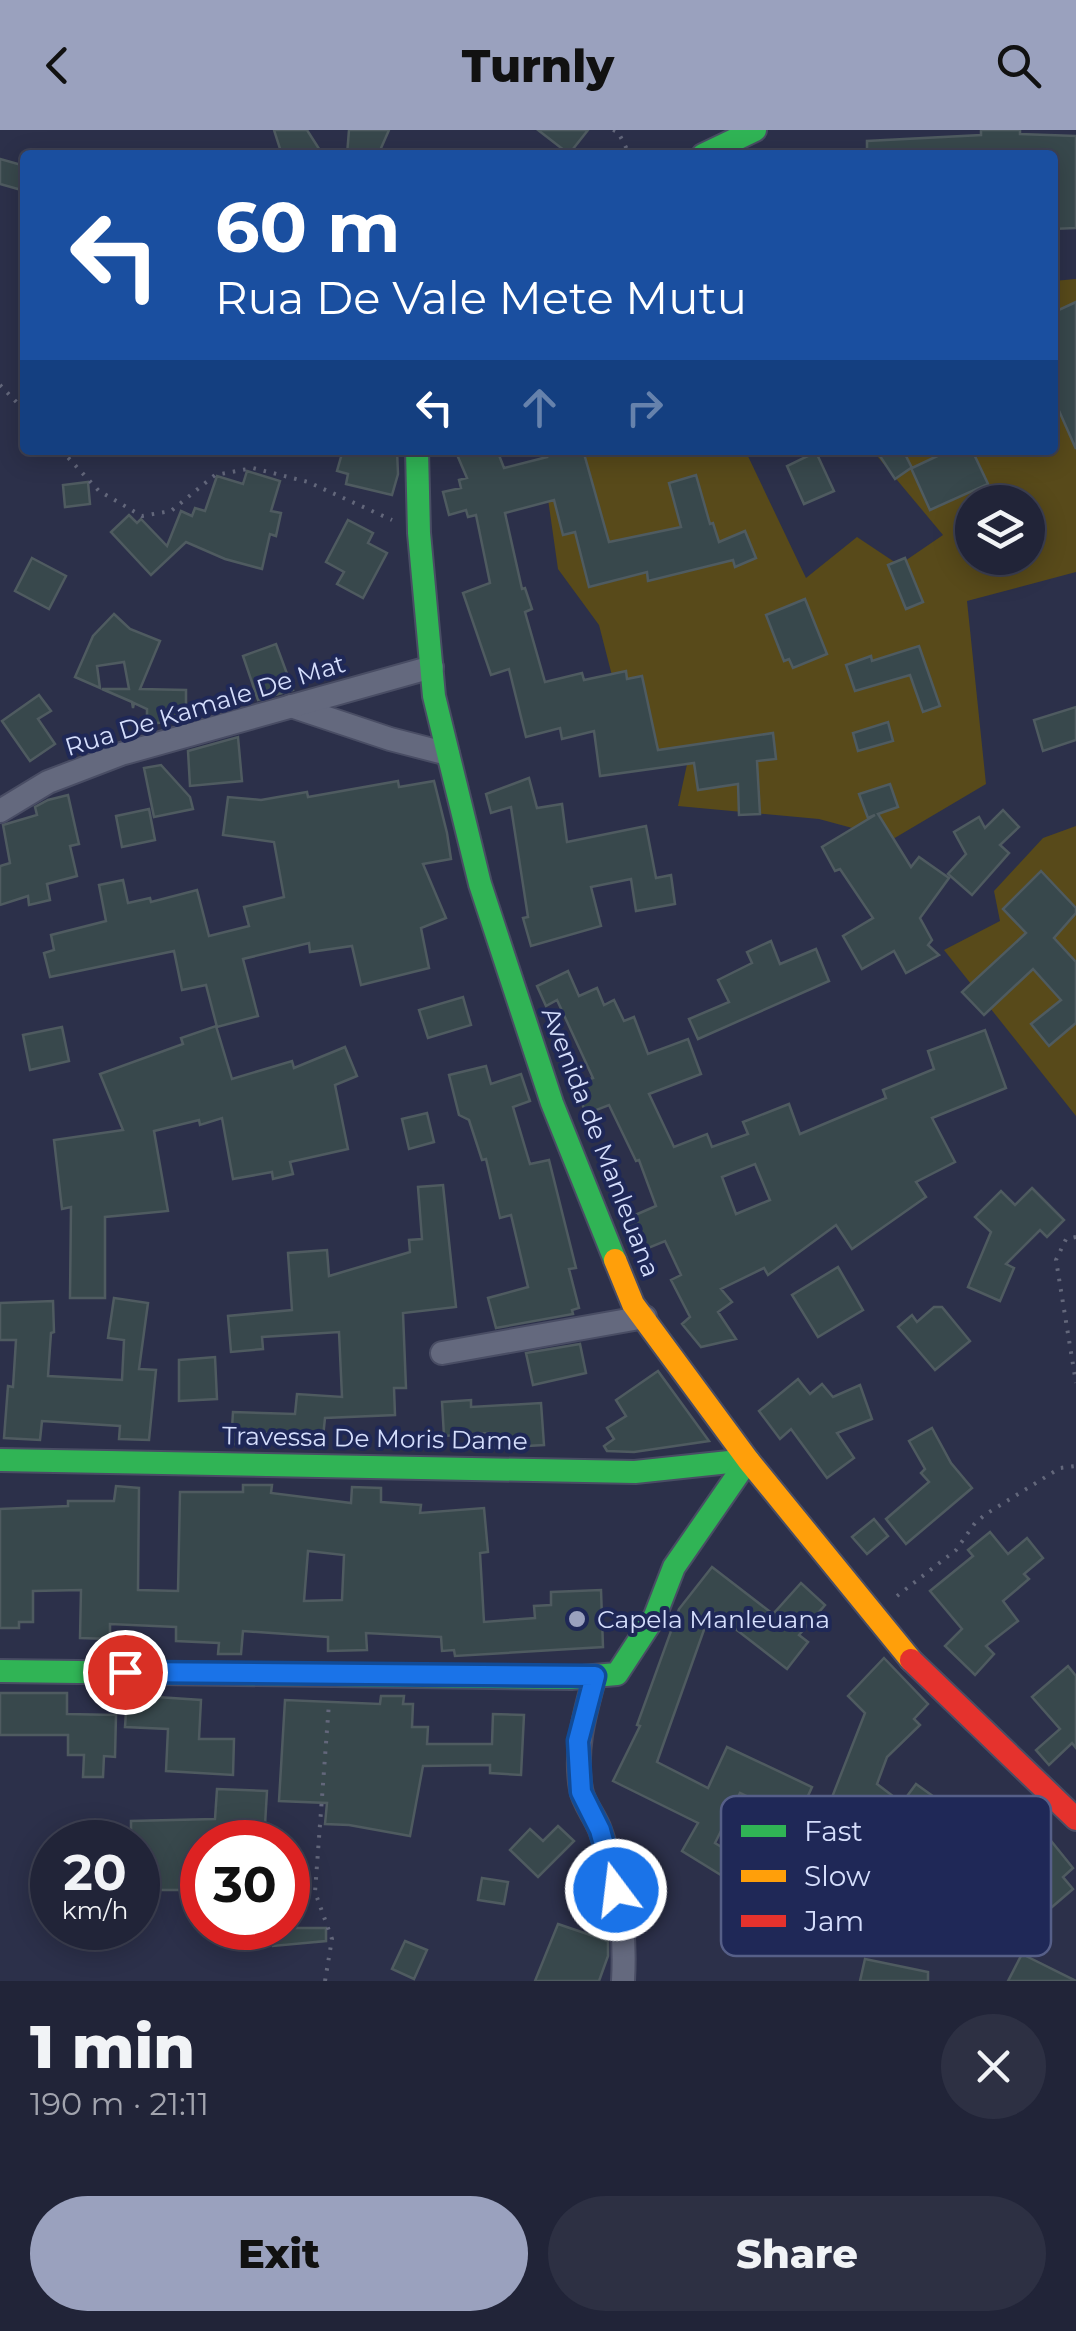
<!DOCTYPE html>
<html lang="en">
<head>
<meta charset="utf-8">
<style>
  body { margin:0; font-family:Montserrat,sans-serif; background:#2d3043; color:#f1f3f6; height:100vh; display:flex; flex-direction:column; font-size:38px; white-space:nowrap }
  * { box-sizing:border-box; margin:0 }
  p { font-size:32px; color:#a2a4ae }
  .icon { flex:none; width:55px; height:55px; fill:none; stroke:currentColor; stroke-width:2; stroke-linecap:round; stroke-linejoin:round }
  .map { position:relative; height:1851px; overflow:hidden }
  .side { display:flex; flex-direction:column; background:#212438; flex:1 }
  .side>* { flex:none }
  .top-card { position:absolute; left:20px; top:20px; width:1038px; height:305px; border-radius:10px; box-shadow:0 5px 25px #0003,0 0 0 2px #3e4153; background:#1a4fa0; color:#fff; overflow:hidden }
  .fabs { position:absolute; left:955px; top:355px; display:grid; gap:20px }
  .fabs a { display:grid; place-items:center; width:90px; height:90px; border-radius:50%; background:#212438; box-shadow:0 5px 25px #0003,0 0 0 2px #3e4153; font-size:50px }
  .speed { position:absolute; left:30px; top:1690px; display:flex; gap:20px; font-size:50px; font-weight:700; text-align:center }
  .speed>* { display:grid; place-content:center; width:130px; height:130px; border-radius:50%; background:#212438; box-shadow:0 5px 25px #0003,0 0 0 2px #3e4153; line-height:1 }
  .speed small { font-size:25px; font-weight:400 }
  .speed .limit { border:15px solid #d22; background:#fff; color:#111 }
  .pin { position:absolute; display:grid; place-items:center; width:85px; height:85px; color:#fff; margin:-42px; border:5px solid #fff; border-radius:50%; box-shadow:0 2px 10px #0007 }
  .me { position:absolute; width:110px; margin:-55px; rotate:345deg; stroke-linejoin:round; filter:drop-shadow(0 0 8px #0008) }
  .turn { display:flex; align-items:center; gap:35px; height:210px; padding:0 30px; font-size:45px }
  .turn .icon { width:130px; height:130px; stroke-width:2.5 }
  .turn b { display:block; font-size:70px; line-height:85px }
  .lanes { display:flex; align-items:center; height:95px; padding:0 30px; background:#0003; justify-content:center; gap:50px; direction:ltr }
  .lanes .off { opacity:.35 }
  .round { display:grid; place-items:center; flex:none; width:105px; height:105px; border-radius:52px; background:#2d3043 }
  .summary { display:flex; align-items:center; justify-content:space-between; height:170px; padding:0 30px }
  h1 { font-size:60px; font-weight:800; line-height:75px }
  .action { display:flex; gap:20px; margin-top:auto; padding:20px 30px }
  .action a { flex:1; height:115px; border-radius:60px; background:#9aa1be; color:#111; font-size:40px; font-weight:800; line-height:115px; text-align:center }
  .action a+a { background:#2d3043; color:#f1f3f6 }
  header { display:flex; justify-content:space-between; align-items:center; height:130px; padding:0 30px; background:#9aa1be; color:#111; font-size:45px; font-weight:800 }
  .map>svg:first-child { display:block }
  .green { fill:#584a1a; fill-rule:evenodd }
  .building { fill:#38484c; stroke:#4f5b60; stroke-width:2.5; fill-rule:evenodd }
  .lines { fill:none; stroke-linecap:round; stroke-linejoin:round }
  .street-casing { stroke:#494d64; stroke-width:26 }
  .fast-casing { stroke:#494d64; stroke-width:26 }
  .slow-casing { stroke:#494d64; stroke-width:26 }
  .jam-casing { stroke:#494d64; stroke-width:26 }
  .path { stroke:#63677b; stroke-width:4; stroke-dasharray:2.5 8; stroke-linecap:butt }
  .street { stroke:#64697e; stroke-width:22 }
  .fast { stroke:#30b455; stroke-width:22 }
  .slow { stroke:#ff9f0a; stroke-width:22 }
  .jam { stroke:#e5322d; stroke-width:22 }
  .route-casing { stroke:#114b97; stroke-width:25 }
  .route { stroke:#1a73e8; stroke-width:18 }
  .poi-dot { fill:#9aa1be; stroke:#1f2857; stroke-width:4 }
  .labels { text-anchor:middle; stroke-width:8; stroke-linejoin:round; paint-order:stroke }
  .street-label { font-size:25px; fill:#d5defc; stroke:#1f2857 }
  .poi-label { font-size:25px; fill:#d5defc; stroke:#1f2857; text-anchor:start }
  .key { fill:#1f2857; stroke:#565f88; stroke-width:2.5 }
  .key-label { font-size:28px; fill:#d5defc }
</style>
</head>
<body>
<header><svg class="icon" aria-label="back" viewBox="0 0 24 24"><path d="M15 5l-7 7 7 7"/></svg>Turnly<svg class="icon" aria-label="search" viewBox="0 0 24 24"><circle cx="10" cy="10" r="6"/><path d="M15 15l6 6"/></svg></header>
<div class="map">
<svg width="1076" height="1851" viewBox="0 0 1076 1851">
  <rect width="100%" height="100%" fill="#2c304a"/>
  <g class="green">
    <path d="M 1076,149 L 1076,442 L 967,471 L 986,654 L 893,709 L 819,689 L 678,676 L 689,625 L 629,612 L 599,495 L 558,439 L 541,320 L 745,320 L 806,448 L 857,407 L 899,435 L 943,405 L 872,320 L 1052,320 L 1053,151 ZM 972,372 L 1028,372 L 1028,428 L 972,428 Z"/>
    <path d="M 1076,696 L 1076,986 L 944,820 L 1000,791 L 994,761 L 1043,708 Z"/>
  </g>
  <g class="building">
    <path d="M 274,0 L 307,0 L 323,25 L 282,25 Z"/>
    <path d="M 349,0 L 389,0 L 378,25 L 347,25 Z"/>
    <path d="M 538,0 L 588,0 L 569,24 Z"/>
    <path d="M 981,0 L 1020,0 L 1020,4 L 1076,6 L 1076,98 L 1052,99 L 1052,25 L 867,25 L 867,11 L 981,5 Z"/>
    <path d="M 0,29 L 25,36 L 25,61 L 0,54 Z"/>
    <path d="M 1076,172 L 1076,319 L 1052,265 L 1052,183 Z"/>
    <path d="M 343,320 L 397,320 L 398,344 L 392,365 L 346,354 L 348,344 L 337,341 Z"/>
    <path d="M 455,320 L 497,320 L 504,338 L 547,327 L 545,320 L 583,320 L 609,412 L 681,397 L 669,353 L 696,345 L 710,394 L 713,393 L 719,412 L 745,401 L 756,428 L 735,437 L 733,430 L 648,451 L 647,442 L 589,457 L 575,402 L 563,405 L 554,370 L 505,383 L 522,459 L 525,458 L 532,479 L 525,482 L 545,552 L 582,543 L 584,550 L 626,541 L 627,549 L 642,546 L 658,620 L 773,603 L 776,629 L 757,631 L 760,684 L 739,685 L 738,654 L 698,660 L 694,633 L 600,646 L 594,601 L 562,609 L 560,598 L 526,607 L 509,539 L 491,545 L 463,463 L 490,453 L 476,385 L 468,387 L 466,380 L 449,385 L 443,362 L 461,358 L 459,350 L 467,348 Z"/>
    <path d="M 876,320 L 903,320 L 912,338 L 950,320 L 972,320 L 988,354 L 930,380 L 911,338 L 895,349 Z"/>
    <path d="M 816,322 L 834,361 L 804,374 L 787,336 Z"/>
    <path d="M 247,341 L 280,351 L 271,381 L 281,383 L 276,406 L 270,404 L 262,439 L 225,429 L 186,412 L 151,445 L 111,402 L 129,385 L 137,393 L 141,389 L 167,416 L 181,381 L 192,386 L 195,378 L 205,381 L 217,346 L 243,354 Z"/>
    <path d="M 88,352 L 90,374 L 65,377 L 63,355 Z"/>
    <path d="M 348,390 L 373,403 L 368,413 L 387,423 L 363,468 L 337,454 L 344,442 L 326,432 Z"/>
    <path d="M 32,428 L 66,446 L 49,479 L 15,461 Z"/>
    <path d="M 905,428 L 923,472 L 906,479 L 888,435 Z"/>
    <path d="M 805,469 L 827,524 L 793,538 L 789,529 L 784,531 L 766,485 Z"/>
    <path d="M 114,484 L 130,499 L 160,511 L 140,559 L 186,560 L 186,590 L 147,594 L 147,579 L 134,573 L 133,578 L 132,572 L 102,559 L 129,559 L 124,532 L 97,536 L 100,558 L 75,547 L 93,506 Z"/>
    <path d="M 276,514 L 293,560 L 258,570 L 243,526 Z"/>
    <path d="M 919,516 L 940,576 L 923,582 L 910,545 L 855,561 L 846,535 L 871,526 L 872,531 Z"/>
    <path d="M 39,565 L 51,581 L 38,589 L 55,614 L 30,631 L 2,591 Z"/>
    <path d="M 1076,577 L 1076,610 L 1043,621 L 1034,590 Z"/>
    <path d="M 888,592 L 893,611 L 858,621 L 853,603 Z"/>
    <path d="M 238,607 L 242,651 L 190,656 L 188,621 Z"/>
    <path d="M 161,635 L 190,667 L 193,679 L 154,687 L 144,638 Z"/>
    <path d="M 529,648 L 537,678 L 562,674 L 567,712 L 646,696 L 656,748 L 671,745 L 675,774 L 636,781 L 631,749 L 591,757 L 601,796 L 531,816 L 523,788 L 528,787 L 511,677 L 491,683 L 486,664 Z"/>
    <path d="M 398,651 L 399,657 L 434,651 L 447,703 L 451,729 L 423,734 L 446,788 L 421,798 L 429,838 L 361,855 L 352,816 L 310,822 L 309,813 L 243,829 L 258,886 L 217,897 L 206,855 L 182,860 L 174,821 L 50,847 L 44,823 L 54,820 L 51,805 L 106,791 L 99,755 L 123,750 L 128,773 L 150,768 L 151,772 L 197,760 L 209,806 L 249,796 L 244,777 L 284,767 L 274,712 L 223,705 L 228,667 L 261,670 L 307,662 L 308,667 Z"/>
    <path d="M 890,654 L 898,677 L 878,684 L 911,737 L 919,727 L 949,748 L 920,788 L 932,810 L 928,815 L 939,825 L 906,843 L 894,821 L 862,839 L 843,806 L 873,788 L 840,739 L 835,741 L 822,717 L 875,685 L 868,688 L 859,664 Z"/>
    <path d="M 68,665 L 79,714 L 70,716 L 77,746 L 47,754 L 50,770 L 29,775 L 28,766 L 0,775 L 0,736 L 10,733 L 3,695 L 37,685 L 35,677 L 48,670 Z"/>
    <path d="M 149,679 L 155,710 L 122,717 L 116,686 Z"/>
    <path d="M 1003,680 L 1019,697 L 1000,715 L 1009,723 L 972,765 L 948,744 L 966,724 L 954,702 L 979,687 L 985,698 Z"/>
    <path d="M 1041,741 L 1076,778 L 1076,783 L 1054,808 L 1076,832 L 1076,893 L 1049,916 L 1031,894 L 1061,870 L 1033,839 L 984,885 L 962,862 L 1026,803 L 1003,779 Z"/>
    <path d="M 771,811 L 780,834 L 816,819 L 829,851 L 698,909 L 689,889 L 729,872 L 718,850 L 752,833 L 747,822 Z"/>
    <path d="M 568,841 L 579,866 L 597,858 L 604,875 L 614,870 L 624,891 L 634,887 L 648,924 L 688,909 L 701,944 L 649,964 L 674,1017 L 707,1004 L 712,1017 L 748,1004 L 743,992 L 789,974 L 800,1004 L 886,968 L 883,960 L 934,939 L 928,921 L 985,900 L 1006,958 L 932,988 L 955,1032 L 916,1052 L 926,1067 L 852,1119 L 836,1095 L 768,1145 L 764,1138 L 721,1159 L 732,1172 L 718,1182 L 736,1209 L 701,1217 L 682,1194 L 690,1187 L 671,1150 L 681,1145 L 665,1111 L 641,1121 L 626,1089 L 656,1076 L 639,1030 L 636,1031 L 609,975 L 586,984 L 575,955 L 593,948 L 557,870 L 546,876 L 537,856 ZM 755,1034 L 770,1070 L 736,1084 L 722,1047 Z"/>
    <path d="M 463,867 L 471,895 L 428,908 L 419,880 Z"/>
    <path d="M 216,896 L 232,949 L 292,931 L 294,938 L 345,917 L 357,946 L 335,955 L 348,1019 L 290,1032 L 293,1044 L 273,1049 L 272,1042 L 233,1049 L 222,988 L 200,995 L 199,990 L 154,1001 L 168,1081 L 105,1087 L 105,1168 L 70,1168 L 71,1077 L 62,1079 L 54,1010 L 123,1000 L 100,944 L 183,914 L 181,908 Z"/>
    <path d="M 62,897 L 69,931 L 30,940 L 23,905 Z"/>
    <path d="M 486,936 L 491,954 L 521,944 L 530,971 L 513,977 L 530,1034 L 549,1030 L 576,1138 L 569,1139 L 579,1178 L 572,1180 L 573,1184 L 496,1198 L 488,1168 L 528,1157 L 511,1085 L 500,1088 L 486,1029 L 482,1030 L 469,990 L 459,985 L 449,945 Z"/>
    <path d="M 427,983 L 434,1012 L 409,1019 L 402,989 Z"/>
    <path d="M 443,1055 L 456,1177 L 403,1183 L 406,1258 L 394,1258 L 395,1285 L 325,1288 L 323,1307 L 261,1303 L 261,1315 L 231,1314 L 233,1282 L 295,1284 L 297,1264 L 342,1267 L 339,1202 L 262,1207 L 263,1219 L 231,1222 L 228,1186 L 292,1180 L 288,1123 L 327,1120 L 329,1146 L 410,1122 L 409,1110 L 422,1109 L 418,1057 Z"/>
    <path d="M 1032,1058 L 1064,1090 L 1047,1107 L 1040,1100 L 1006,1134 L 1014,1138 L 1000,1171 L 968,1157 L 991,1102 L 975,1087 L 1001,1061 L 1015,1075 Z"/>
    <path d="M 838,1137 L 863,1180 L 818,1207 L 792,1165 Z"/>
    <path d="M 114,1168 L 148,1173 L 139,1239 L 156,1240 L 149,1310 L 119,1309 L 120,1296 L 42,1291 L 40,1310 L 4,1308 L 8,1256 L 13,1257 L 16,1210 L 0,1210 L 0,1173 L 53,1171 L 54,1202 L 51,1203 L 48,1246 L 122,1250 L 124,1210 L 108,1208 Z"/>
    <path d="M 934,1177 L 942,1177 L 970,1211 L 935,1240 L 898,1197 L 912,1185 L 917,1192 Z"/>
    <path d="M 580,1214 L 586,1243 L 533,1255 L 526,1223 Z"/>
    <path d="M 215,1227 L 217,1269 L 179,1271 L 179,1230 Z"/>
    <path d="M 658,1241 L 709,1311 L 634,1322 L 607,1321 L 604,1316 L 614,1309 L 607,1298 L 626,1286 L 616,1270 Z"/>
    <path d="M 798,1249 L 810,1264 L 822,1254 L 833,1267 L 860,1255 L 872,1289 L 837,1303 L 854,1328 L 827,1348 L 791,1299 L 780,1309 L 759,1281 Z"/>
    <path d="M 471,1270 L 471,1277 L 541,1273 L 544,1315 L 489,1318 L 488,1303 L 444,1306 L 442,1272 Z"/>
    <path d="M 932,1298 L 951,1333 L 972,1358 L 906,1414 L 886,1389 L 929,1352 L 921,1343 L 925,1339 L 909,1311 Z"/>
    <path d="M 243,1355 L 272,1355 L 271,1363 L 351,1373 L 352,1357 L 381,1358 L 381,1372 L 421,1375 L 420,1383 L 484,1378 L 488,1422 L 480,1423 L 484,1492 L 535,1488 L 534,1476 L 551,1475 L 551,1462 L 601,1460 L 603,1517 L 455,1526 L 454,1520 L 442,1521 L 441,1507 L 366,1503 L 367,1520 L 328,1521 L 328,1507 L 243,1501 L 241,1524 L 218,1524 L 219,1513 L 176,1511 L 176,1497 L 110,1494 L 110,1509 L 80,1508 L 81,1460 L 33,1461 L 33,1492 L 19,1492 L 19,1498 L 0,1498 L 0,1379 L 68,1376 L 68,1371 L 114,1371 L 116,1356 L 139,1358 L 138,1460 L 178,1461 L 180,1362 L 243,1362 ZM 308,1421 L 344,1425 L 342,1470 L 304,1471 Z"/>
    <path d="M 874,1389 L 888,1406 L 867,1424 L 852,1407 Z"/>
    <path d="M 990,1402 L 1008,1424 L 1027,1408 L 1043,1428 L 1024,1444 L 1029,1449 L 1003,1471 L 1018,1491 L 986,1516 L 994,1524 L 975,1545 L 945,1516 L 962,1499 L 930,1461 L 973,1426 L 968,1420 Z"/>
    <path d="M 712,1437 L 773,1484 L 801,1453 L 825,1475 L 799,1505 L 808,1512 L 787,1539 L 711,1480 L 657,1632 L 708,1658 L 727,1617 L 812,1657 L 797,1690 L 740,1663 L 715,1713 L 754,1737 L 742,1758 L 682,1721 L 698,1693 L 613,1651 L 640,1596 L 637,1595 L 679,1479 Z"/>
    <path d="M 884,1528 L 928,1574 L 914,1589 L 920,1595 L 887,1627 L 877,1654 L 902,1673 L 916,1654 L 962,1687 L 935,1715 L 961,1739 L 1027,1681 L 1073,1738 L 1063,1747 L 1073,1759 L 1052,1777 L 1043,1768 L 1009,1799 L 999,1788 L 981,1804 L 939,1756 L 908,1795 L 881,1774 L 897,1754 L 868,1739 L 887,1703 L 827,1680 L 865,1583 L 848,1566 Z"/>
    <path d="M 1068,1536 L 1076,1546 L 1076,1618 L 1072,1613 L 1049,1635 L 1036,1620 L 1060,1599 L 1032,1567 Z"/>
    <path d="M 0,1563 L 67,1563 L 67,1584 L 116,1585 L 115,1627 L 104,1626 L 103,1647 L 83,1647 L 84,1625 L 68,1625 L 68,1605 L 0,1605 Z"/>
    <path d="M 127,1565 L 201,1570 L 199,1609 L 234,1609 L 233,1645 L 166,1641 L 168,1599 L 125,1597 Z"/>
    <path d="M 381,1566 L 404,1566 L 403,1574 L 413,1574 L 412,1597 L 428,1597 L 427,1614 L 492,1614 L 493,1584 L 524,1585 L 521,1645 L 490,1643 L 490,1635 L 423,1636 L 410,1706 L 349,1695 L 325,1694 L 327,1673 L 279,1671 L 285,1570 L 380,1574 Z"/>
    <path d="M 217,1659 L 267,1661 L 264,1712 L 202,1712 L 202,1760 L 138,1760 L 138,1712 L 131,1712 L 131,1691 L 215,1689 Z"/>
    <path d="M 558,1696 L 574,1711 L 538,1747 L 510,1720 L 530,1699 L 543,1711 Z"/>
    <path d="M 482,1748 L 508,1752 L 504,1774 L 478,1770 Z"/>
    <path d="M 558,1794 L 608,1811 L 608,1826 L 599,1851 L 535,1851 Z"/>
    <path d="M 271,1798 L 326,1798 L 326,1811 L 273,1816 Z"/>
    <path d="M 405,1811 L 427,1820 L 414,1849 L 392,1839 Z"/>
    <path d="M 1022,1824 L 1076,1851 L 1008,1851 Z"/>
    <path d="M 865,1829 L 928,1842 L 928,1851 L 860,1851 Z"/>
  </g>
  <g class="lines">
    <defs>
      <g id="street">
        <path d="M 291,576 L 390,609 L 448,624"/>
        <path d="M 0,681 L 48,652 L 121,624 L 432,537"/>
        <path d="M 442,1223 L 645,1187"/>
        <path d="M 595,1546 C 585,1583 574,1619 581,1659 C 583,1673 595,1686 600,1700 C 618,1748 626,1800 623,1851"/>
      </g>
      <g id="fast">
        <path d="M 703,25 L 755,0"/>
        <path d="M 417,320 L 419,403 L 434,566 L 480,754 L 552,973 L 615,1130"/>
        <path d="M 0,1330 L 635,1342 L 748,1330"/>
        <path d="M 0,1541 L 571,1548 L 617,1544 L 655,1486 L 674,1437 L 748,1330"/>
      </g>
      <path id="slow" d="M 615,1130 L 633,1174 L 748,1330 L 911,1530"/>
      <path id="jam" d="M 911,1530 L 1076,1689"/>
    </defs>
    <use href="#street" class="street-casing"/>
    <use href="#fast" class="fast-casing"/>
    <use href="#slow" class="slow-casing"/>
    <use href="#jam" class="jam-casing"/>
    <g class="path">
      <path d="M 613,0 L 618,2 L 630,25"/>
      <path d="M 0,255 L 25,281"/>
      <path d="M 61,320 L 99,361 L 142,386 L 171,381 L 215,345 L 253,338 L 308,352 L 392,390"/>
      <path d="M 1076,1107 L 1066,1109 L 1056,1130 L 1076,1253"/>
      <path d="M 897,1466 L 956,1420 L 975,1393 L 986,1384 L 1060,1338 L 1076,1336"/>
      <path d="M 325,1851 L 332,1809 L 315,1762 L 329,1573"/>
    </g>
    <use href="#street" class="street"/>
    <use href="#fast" class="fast"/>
    <use href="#slow" class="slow"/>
    <use href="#jam" class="jam"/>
  </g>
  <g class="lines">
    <defs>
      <path id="route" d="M 125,1542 L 595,1546 L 578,1611 L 581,1662 L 600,1700 L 616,1760"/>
    </defs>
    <use href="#route" class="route-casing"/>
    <use href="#route" class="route"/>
  </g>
  <circle class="poi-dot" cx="577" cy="1489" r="10"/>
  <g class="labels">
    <g class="street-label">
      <text transform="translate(205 575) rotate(-17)" y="9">Rua De Kamale De Mat</text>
      <text transform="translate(601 1012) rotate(69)" y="9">Avenida de Manleuana</text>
      <text transform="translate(375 1308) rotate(1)" y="9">Travessa De Moris Dame</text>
    </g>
    <g class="poi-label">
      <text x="597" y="1498">Capela Manleuana</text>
    </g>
  </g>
  <rect x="721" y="1666" width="330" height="160" rx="15" class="key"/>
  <rect x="741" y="1695" width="45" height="12" fill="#30b455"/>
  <rect x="741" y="1740" width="45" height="12" fill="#ff9f0a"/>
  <rect x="741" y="1785" width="45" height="12" fill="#e5322d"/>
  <g class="key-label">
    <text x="804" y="1711">Fast</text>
    <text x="804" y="1756">Slow</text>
    <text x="804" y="1801">Jam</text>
  </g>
</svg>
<div class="fabs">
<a><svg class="icon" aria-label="layers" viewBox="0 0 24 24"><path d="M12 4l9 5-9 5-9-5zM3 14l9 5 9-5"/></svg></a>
</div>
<div class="speed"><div>20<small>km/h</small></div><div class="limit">30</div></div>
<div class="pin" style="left:125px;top:1542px;background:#d93025"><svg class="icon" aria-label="arrive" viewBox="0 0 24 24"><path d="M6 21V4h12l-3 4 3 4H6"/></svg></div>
<svg class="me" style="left:616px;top:1760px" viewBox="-20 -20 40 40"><circle r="17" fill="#1a73e8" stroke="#fff" stroke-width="3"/><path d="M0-11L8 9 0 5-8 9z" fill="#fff"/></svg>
<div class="top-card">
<div class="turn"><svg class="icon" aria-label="left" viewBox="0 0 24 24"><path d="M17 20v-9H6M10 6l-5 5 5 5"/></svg><div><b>60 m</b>Rua De Vale Mete Mutu</div></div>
<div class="lanes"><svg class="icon" aria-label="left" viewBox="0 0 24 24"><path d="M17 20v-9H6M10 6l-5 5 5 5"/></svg><svg class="icon off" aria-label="ahead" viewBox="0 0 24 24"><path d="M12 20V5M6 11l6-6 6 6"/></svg><svg class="icon off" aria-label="right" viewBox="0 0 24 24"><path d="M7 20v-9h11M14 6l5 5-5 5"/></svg></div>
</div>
</div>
<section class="side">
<div class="summary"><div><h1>1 min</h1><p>190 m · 21:11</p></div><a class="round"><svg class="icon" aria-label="close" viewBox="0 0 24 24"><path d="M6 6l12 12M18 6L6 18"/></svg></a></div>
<div class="action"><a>Exit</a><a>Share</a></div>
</section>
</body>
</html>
